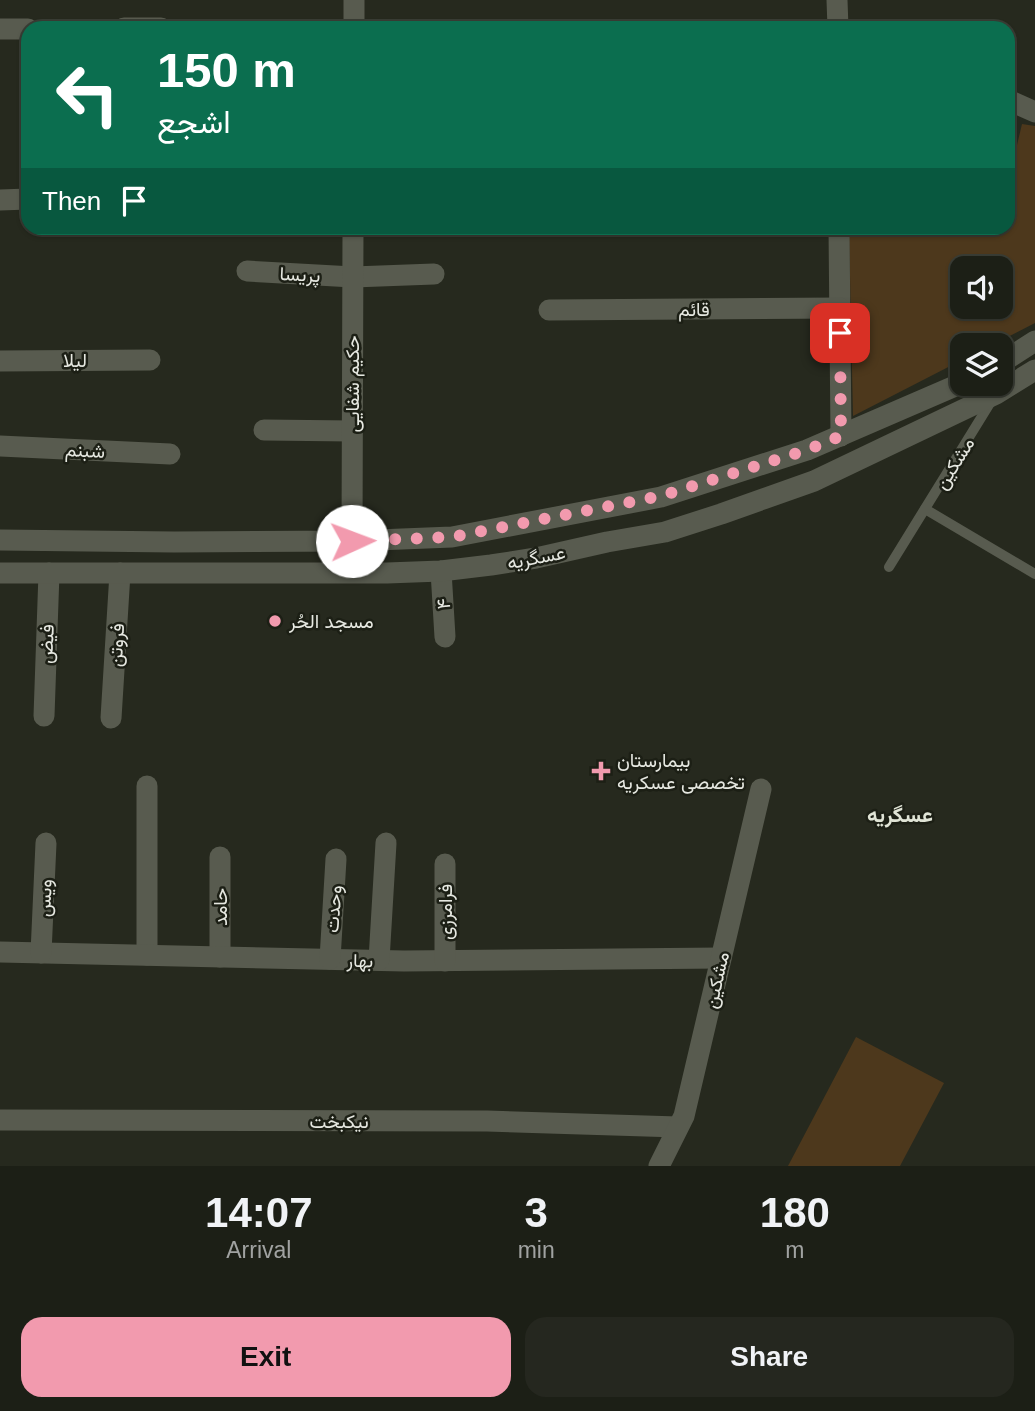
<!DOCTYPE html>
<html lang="en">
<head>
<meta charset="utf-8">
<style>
  body { margin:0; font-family:Arial,Vazirmatn,sans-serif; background:#25271f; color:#f1f3f6; height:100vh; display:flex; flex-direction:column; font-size:26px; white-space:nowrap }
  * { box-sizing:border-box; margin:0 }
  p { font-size:23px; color:#a0a2a1 }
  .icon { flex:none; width:38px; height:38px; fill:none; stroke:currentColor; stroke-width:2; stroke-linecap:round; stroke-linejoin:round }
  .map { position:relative; height:1166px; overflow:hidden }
  .sheet { display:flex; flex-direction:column; background:#1c1f16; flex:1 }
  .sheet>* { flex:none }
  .hud { position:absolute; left:21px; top:21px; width:994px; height:214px; border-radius:21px; box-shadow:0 2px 5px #0004,0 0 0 2px #3a3d35; background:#0b6e4f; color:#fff; overflow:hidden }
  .fabs { position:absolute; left:950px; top:256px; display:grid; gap:14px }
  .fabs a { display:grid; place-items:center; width:63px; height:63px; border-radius:14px; background:#1c1f16; box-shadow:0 2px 5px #0004,0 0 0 2px #3a3d35; font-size:35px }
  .pin { position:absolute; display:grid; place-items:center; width:60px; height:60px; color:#fff; margin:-30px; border-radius:14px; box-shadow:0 4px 10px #0006 }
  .me { position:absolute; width:77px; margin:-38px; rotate:88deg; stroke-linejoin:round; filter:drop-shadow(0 0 5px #0008) }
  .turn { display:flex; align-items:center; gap:24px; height:147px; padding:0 21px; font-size:32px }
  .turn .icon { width:91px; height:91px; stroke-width:2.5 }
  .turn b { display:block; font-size:49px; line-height:60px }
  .then { display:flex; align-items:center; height:66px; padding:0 21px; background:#0003; gap:14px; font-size:26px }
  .eta { display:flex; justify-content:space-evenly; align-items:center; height:119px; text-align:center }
  .eta b { font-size:42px; font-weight:800; line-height:49px }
  .button { display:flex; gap:14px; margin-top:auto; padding:14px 21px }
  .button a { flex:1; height:80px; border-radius:21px; background:#f29aae; color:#111; font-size:28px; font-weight:800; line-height:80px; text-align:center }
  .button a+a { background:#25271f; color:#f1f3f6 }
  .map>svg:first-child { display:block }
  .green { fill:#4d381c; fill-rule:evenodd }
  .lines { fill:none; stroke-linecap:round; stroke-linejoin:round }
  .lane { stroke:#585b4f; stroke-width:10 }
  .street { stroke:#585b4f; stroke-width:21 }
  .secondary { stroke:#585b4f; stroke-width:21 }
  .route { stroke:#f29aae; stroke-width:12; stroke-dasharray:0 21.6 }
  .poi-dot { fill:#f29aae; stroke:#1c1f15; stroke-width:2.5 }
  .labels { text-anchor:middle; stroke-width:5; stroke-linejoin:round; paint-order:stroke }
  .street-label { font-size:19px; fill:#e6e8e1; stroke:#1c1f15 }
  .poi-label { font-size:19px; fill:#e6e8e1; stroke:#1c1f15; text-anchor:start }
  .neighbourhood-label { font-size:21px; font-weight:bold; fill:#e0e4d6; stroke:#1c1f15 }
</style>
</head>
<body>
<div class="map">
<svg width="1035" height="1166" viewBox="0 0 1035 1166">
  <rect width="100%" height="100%" fill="#26291e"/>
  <g class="green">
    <path d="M 1022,124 L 1035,126 L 1035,323 L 992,345 L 962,345 L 962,360 L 853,416 L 849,229 L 1008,228 L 1008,183 ZM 962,268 L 1001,268 L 1001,306 L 962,306 Z"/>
    <path d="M 856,1037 L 944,1083 L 900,1166 L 788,1166 Z"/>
  </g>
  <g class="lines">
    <g class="lane">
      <path d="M 925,509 L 1035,574"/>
      <path d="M 889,567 L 992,400"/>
    </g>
    <g class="street">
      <path d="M 837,0 L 838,28"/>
      <path d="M 124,28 L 161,28"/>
      <path d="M 354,28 L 354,0"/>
      <path d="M 0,29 L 28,29"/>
      <path d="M 1008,100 L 1035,112"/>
      <path d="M 0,200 L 28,199"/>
      <path d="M 839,228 L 841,436"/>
      <path d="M 247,271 L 353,277 L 434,274"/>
      <path d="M 549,310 L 840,308"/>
      <path d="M 0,361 L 150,360"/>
      <path d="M 264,430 L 352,431"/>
      <path d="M 0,446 L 170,454"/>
      <path d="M 352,541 L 353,228"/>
      <path d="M 441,571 L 445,637"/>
      <path d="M 44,716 L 49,573"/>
      <path d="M 111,718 L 120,573"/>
      <path d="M 147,786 L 147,955"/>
      <path d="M 220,857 L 220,957"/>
      <path d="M 0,952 L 404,961 L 721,958"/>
      <path d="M 41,953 L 46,843"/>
      <path d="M 330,959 L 336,859"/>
      <path d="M 379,960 L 386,843"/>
      <path d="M 445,961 L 445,864"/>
      <path d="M 0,1120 L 487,1121 L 678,1127"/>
    </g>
    <g class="secondary">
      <path d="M 1001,363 L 1035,341"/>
      <path d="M 0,540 L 174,542 L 352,541 L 452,537 L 661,497 L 807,450 L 962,383"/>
      <path d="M 0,573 L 387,573 L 441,571 L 491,565 L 536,558 L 607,542 L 665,532 L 721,514 L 814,481 L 996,394 L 1035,370"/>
      <path d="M 659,1166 L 684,1116 L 761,789"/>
    </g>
  </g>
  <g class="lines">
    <path class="route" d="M 352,541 L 452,537 L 661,496 L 807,450 L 841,436 L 840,333"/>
  </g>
  <g class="poi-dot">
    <circle cx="275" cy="621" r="7"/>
    <path d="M597.5 760.5h7v7h7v7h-7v7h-7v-7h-7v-7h7z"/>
  </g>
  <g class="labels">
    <g class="street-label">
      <text transform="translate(300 274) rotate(3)" y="7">پریسا</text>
      <text x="694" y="316">قائم</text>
      <text x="75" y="367">لیلا</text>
      <text transform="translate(352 384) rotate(-90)" y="7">حکیم شفایی</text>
      <text transform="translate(85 450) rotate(3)" y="7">شبنم</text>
      <text transform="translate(954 463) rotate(-58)" y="7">مشکین</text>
      <text transform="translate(536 557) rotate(-11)" y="7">عسگریه</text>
      <text transform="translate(443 604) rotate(-93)" y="7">۴</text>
      <text transform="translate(46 644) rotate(-88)" y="7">فیض</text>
      <text transform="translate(116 645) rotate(-87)" y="7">فروتن</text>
      <text transform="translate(44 898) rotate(-88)" y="7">ویس</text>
      <text transform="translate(220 907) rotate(-90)" y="7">حامد</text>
      <text transform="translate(333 909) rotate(-86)" y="7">وحدت</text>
      <text transform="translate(445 912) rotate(-90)" y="7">فرامرزی</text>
      <text transform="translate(360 960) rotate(1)" y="7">بهار</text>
      <text transform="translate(716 980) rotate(-77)" y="7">مشکین</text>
      <text x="339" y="1128">نیکبخت</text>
    </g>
    <g class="poi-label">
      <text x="289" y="628">مسجد الحُر</text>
      <text x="617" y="767">بیمارستان<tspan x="617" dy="22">تخصصی عسکریه</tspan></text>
    </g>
    <g class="neighbourhood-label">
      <text x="900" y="822">عسگریه</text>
    </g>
  </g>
</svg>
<div class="fabs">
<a><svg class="icon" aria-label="sound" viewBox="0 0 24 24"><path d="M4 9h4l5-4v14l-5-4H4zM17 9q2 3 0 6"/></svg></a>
<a><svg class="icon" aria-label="layers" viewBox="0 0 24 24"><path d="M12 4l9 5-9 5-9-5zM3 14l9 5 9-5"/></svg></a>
</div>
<div class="pin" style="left:840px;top:333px;background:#d93025"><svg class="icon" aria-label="arrive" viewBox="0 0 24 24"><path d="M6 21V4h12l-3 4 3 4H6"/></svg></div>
<svg class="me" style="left:352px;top:541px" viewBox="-20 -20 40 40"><circle r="19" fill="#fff"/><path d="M0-13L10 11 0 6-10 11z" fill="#f29aae"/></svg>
<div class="hud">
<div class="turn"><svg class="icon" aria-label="left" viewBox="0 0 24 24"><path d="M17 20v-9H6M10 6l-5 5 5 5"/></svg><div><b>150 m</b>اشجع</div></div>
<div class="then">Then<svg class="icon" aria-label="arrive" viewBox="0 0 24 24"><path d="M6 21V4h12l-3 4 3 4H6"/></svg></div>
</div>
</div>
<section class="sheet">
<div class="eta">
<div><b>14:07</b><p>Arrival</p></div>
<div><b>3</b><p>min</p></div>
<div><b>180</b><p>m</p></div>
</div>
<div class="button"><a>Exit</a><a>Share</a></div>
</section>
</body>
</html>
